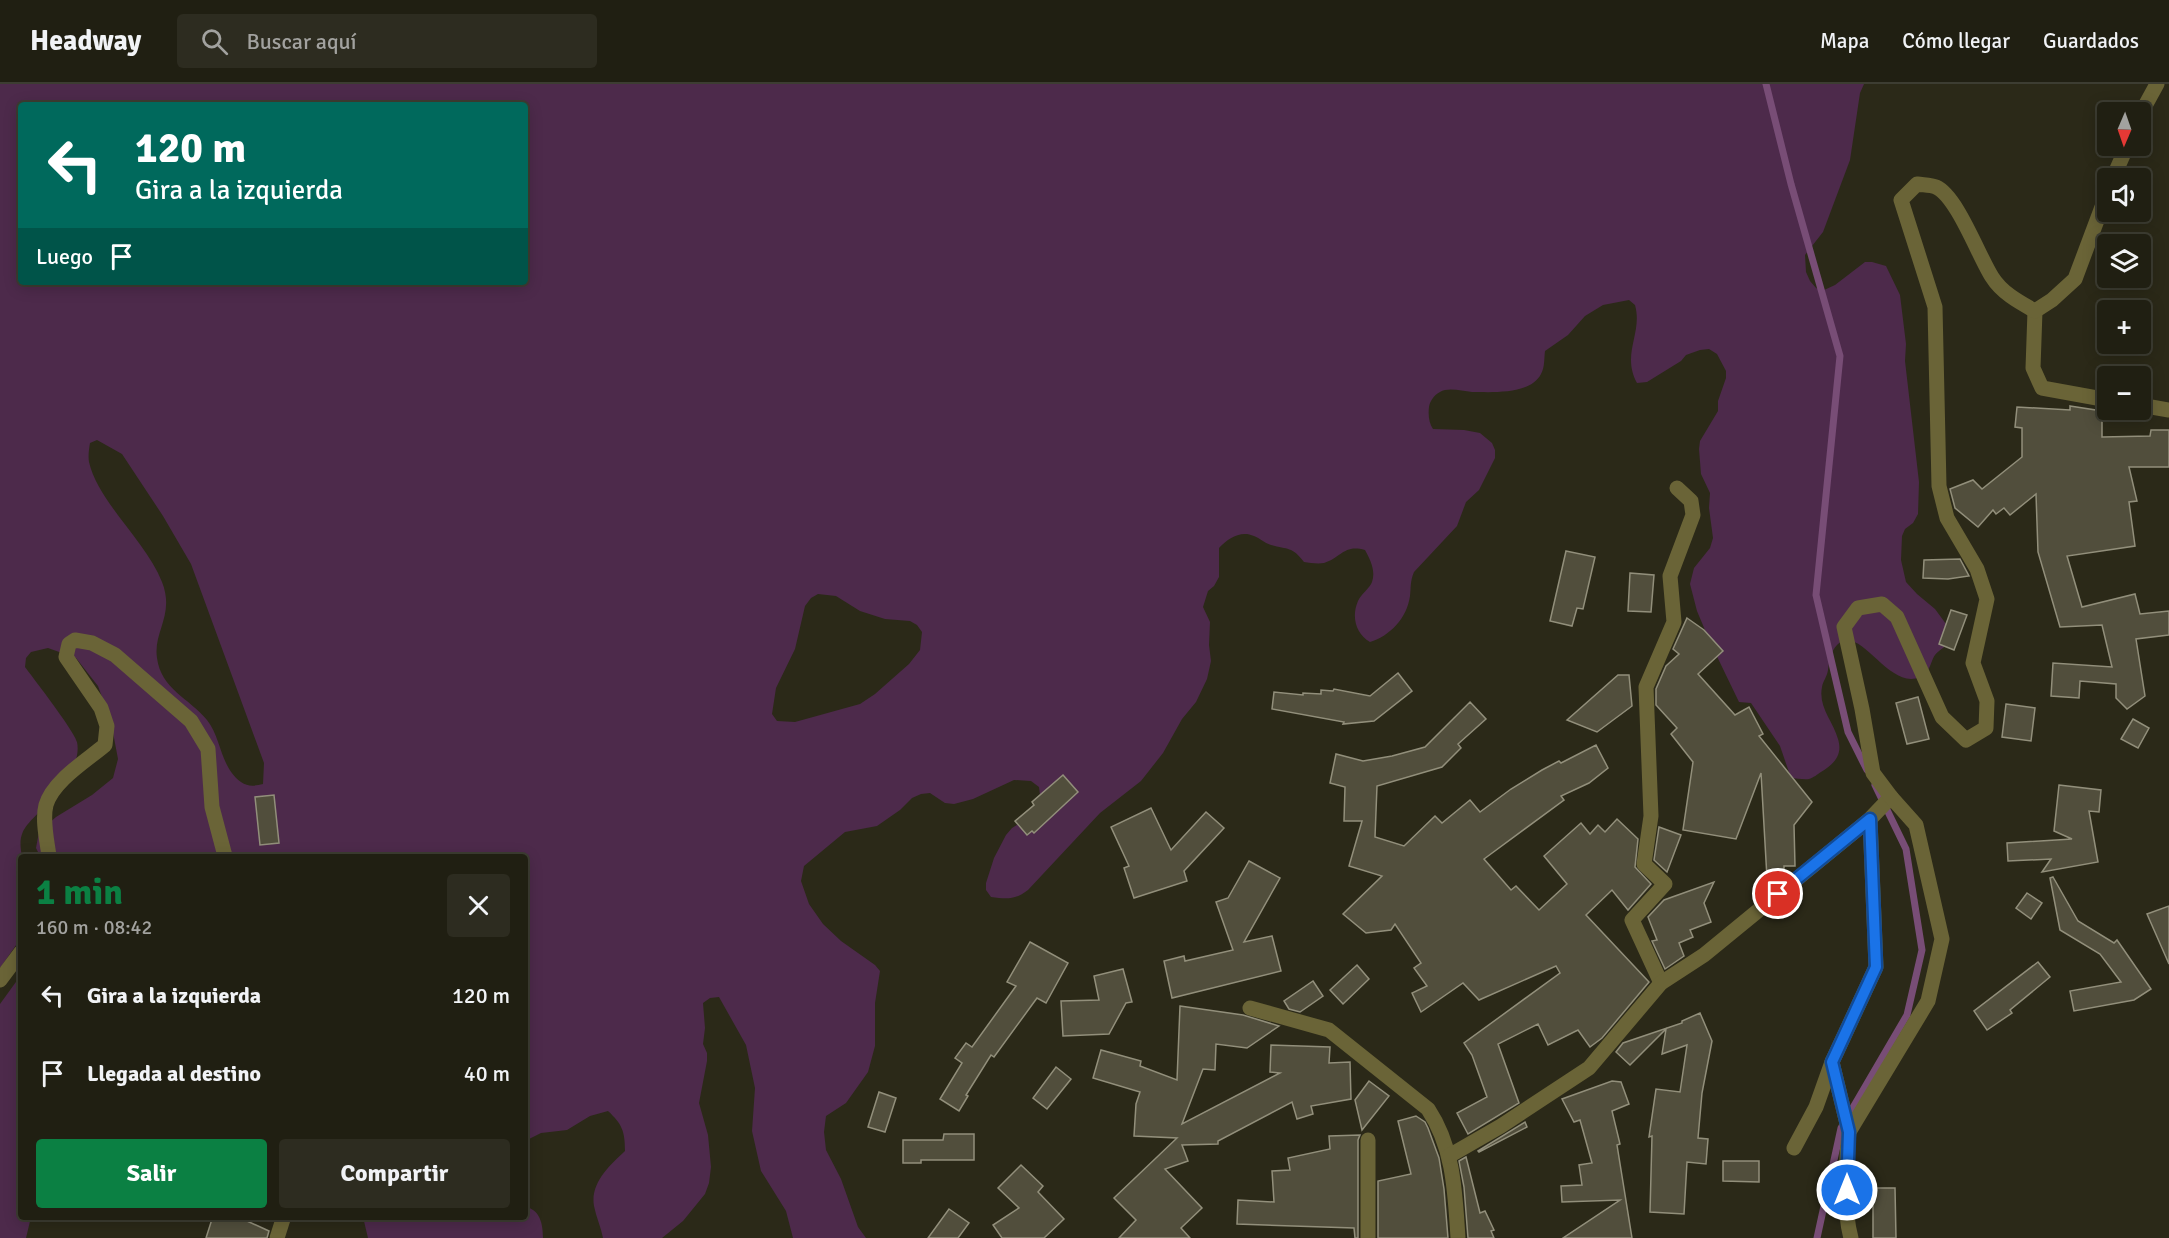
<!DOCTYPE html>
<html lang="es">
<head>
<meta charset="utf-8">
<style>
  body { margin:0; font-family:Signika,sans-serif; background:#2d2c20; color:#f1f3f6; height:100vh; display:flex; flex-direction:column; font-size:22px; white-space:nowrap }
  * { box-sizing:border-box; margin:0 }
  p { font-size:20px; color:#a2a29f }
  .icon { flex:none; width:33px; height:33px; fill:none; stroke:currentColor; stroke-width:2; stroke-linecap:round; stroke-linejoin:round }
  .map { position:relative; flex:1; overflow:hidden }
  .drawer { position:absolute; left:18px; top:770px; width:510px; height:366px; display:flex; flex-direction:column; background:#201f12; border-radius:6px; box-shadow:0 3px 15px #0003,0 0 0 2px #3d3d32 }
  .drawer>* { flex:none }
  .banner { position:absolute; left:18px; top:18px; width:510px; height:183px; border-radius:6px; box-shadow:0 3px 15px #0003,0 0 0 2px #3d3d32; background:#00695c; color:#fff; overflow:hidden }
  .needle { width:39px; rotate:182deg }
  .controls { position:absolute; left:2097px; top:18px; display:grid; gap:12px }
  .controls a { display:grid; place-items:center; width:54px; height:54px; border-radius:6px; background:#201f12; box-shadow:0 3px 15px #0003,0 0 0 2px #3d3d32; font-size:30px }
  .pin { position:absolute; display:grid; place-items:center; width:51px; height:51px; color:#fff; margin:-26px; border:3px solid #fff; border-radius:50%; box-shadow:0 2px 6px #0007 }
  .me { position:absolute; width:66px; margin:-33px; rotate:0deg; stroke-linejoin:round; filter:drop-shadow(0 0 4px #0008) }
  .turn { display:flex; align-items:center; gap:21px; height:126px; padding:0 18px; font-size:27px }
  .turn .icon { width:78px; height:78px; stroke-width:2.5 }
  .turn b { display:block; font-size:42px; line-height:51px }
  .then { display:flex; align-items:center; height:57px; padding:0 18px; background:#0003; gap:12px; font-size:22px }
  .round { display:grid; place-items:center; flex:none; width:63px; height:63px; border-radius:6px; background:#2d2c20 }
  .summary { display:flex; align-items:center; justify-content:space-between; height:102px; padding:0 18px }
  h1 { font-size:36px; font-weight:700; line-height:45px; color:#0b8043 }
  .cta { display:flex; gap:12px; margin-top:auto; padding:12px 18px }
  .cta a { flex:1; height:69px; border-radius:6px; background:#0b8043; color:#fff; font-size:24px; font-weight:700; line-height:69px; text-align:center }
  .cta a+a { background:#2d2c20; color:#f1f3f6 }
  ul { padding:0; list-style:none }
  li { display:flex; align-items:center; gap:18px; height:78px; padding:0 18px }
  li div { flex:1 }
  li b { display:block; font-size:22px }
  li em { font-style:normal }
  header { display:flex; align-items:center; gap:36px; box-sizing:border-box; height:84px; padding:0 30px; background:#201f12; border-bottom:2px solid #3d3d32 }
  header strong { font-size:28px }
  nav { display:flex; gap:33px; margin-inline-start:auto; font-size:21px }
  .search { width:420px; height:54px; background:#2d2c20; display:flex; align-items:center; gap:15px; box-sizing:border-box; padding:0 21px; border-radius:6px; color:#a2a29f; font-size:22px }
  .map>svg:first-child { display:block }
  .green { fill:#4d2a4b; fill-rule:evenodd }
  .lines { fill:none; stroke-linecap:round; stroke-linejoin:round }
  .stream { stroke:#784d76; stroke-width:7 }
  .building { fill:#514e3c; stroke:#928f7b; stroke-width:1.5 }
  .street { stroke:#6a6437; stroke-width:15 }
  .route-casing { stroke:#114b97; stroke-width:15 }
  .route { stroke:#1a73e8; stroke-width:10 }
</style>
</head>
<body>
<header>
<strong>Headway</strong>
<div class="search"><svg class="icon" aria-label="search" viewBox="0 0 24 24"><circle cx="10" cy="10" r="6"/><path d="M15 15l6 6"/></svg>Buscar aquí</div>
<nav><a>Mapa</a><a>Cómo llegar</a><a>Guardados</a></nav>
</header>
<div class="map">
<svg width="2169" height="1154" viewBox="0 0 2169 1154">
  <rect width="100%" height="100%" fill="#2b2918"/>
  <g class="green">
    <path d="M 0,0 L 1864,0 L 1860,9 L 1850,76 L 1823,148 L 1805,171 L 1806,188 L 1810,197 L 1816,204 L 1822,207 L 1835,201 L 1865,178 L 1872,178 L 1886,182 L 1900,211 L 1906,260 L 1905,277 L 1919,398 L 1918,430 L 1913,439 L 1905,445 L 1902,452 L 1901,476 L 1906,498 L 1917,510 L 1935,525 L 1949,544 L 1949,559 C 1945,563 1938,567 1935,571 C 1930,578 1931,588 1920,593 C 1888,607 1860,538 1837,561 C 1831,567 1829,578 1828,586 C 1827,593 1823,597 1822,603 C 1818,623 1833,637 1838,655 C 1843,671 1834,680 1821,688 C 1818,690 1813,694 1809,695 C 1804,696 1796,694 1791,694 L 1780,662 L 1751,619 L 1739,618 L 1710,558 L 1697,527 L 1690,500 L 1694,484 L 1710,464 L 1713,454 L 1709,424 L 1710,409 L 1701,390 L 1699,365 L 1700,357 L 1718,327 L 1718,317 L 1726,294 L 1726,287 L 1717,270 L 1709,265 L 1700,266 L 1686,271 L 1681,277 L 1647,298 L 1637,299 C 1621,270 1643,249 1635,221 L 1629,216 L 1603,221 L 1585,232 L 1568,251 L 1545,267 C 1544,274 1545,283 1541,290 C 1530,311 1493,308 1472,308 C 1462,307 1448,303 1440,308 C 1434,311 1430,317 1429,323 C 1428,331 1429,339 1433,345 L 1464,346 L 1480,349 L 1492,359 L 1495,366 L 1495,374 L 1479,406 L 1466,418 L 1457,442 L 1414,488 C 1410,497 1411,504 1410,512 C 1407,534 1390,552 1370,558 C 1356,550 1351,533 1358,517 C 1361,510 1370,504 1372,498 C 1376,487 1370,475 1365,466 C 1344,460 1342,473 1324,479 C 1318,480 1310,479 1304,478 C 1292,462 1288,466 1271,461 C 1264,459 1260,454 1254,452 C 1241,446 1228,454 1219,464 L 1219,493 L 1214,502 L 1208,507 L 1203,523 L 1210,538 L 1209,561 L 1211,577 L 1207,595 L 1196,618 L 1182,635 L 1163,669 L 1141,697 L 1100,729 L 1028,806 C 1015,816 1007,815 991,813 L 986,806 L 986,799 L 994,774 L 1006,751 L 1012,744 L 1026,735 L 1040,711 L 1039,703 L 1031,697 L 1014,696 L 973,715 L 954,720 L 945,719 L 930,709 L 921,710 L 912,714 L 900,726 L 877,742 L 845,748 L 804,782 L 801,797 L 809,820 L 823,840 L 841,857 L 875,881 L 880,887 L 875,919 L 875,962 L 868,988 L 846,1019 L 826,1032 L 824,1048 L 826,1066 L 841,1095 L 858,1143 L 866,1154 L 793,1154 L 786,1127 L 761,1087 L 752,1047 L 755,1004 L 746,961 L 719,913 L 710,914 L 703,919 L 705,944 L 703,960 L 707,969 L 707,977 L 699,1019 L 708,1051 L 711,1083 L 709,1099 L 705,1110 L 683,1137 L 662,1154 L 603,1154 C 601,1143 596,1133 594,1122 C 590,1099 610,1081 625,1067 C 625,1047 622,1040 608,1027 L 590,1032 L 567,1046 L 541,1049 L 525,1057 L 525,772 L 40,772 L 36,764 L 39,748 L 56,733 L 92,711 L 113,694 L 118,675 L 111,638 L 98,602 L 76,574 L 48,564 L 31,568 L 26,574 L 25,583 C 34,595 75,648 77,658 C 82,682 58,705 45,722 C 29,740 16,745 22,772 L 21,854 L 0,884 ZM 21,21 L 525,21 L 525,198 L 21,198 ZM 97,356 L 122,370 L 163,432 L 191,480 L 264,679 L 263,700 C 255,702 248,703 241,698 C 220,683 222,655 207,636 C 189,614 161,605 157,574 C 153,547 175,531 162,498 C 146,457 98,418 89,378 C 88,372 89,365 90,359 ZM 818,510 L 836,512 L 860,527 L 885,535 L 910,537 L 917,541 L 922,548 L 920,566 L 909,580 L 875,610 L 860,620 L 795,638 L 777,637 L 772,630 L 776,604 L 795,565 L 805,522 L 811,514 Z"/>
    <path d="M 21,891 L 21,1132 L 31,1133 L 26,1154 L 0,1154 L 0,920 Z"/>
    <path d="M 525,1123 C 540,1125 543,1140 543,1154 L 368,1154 L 363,1133 L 453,1132 C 465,1139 478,1134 491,1132 C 502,1131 514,1132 525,1132 Z"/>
  </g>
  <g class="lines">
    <g class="stream">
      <path d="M 1766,0 L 1791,100 L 1840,272 L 1816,511 L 1848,648 L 1867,686"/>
      <path d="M 1817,1154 L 1841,1044 L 1907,931 L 1922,866 L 1906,765 L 1875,701"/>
    </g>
  </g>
  <g class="building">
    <path d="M 2070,322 L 2102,327 L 2102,353 L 2150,352 L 2151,346 L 2169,346 L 2169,383 L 2129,383 L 2137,417 L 2129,418 L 2135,462 L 2067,472 L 2082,523 L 2135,510 L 2140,530 L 2169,527 L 2169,551 L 2136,555 L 2145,612 L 2127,625 L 2116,614 L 2116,600 L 2080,597 L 2079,614 L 2051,612 L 2053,579 L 2112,583 L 2102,541 L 2060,543 L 2038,468 L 2036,410 L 2010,431 L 2004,424 L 1996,430 L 1993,426 L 1978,443 L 1955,424 L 1950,405 L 1973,396 L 1982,405 L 2022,373 L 2022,344 L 2015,343 L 2017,323 L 2070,326 Z"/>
    <path d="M 1566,467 L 1595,473 L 1583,525 L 1577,524 L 1572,542 L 1550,537 Z"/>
    <path d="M 1960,475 L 1969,492 L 1948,495 L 1923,494 L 1924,476 Z"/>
    <path d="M 1630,489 L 1654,491 L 1651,528 L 1628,527 Z"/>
    <path d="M 1951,526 L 1967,531 L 1954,566 L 1939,560 Z"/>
    <path d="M 1687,534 L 1704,546 L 1723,567 L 1698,590 L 1735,631 L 1749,623 L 1763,650 L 1759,652 L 1812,718 L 1794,741 L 1795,782 L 1784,782 L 1784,793 L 1767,794 L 1761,689 L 1736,755 L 1683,746 L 1693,678 L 1671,650 L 1677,644 L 1656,621 L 1656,605 L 1666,582 L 1679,570 L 1673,565 Z"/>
    <path d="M 1398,589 L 1412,607 L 1374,637 L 1343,640 L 1344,638 L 1272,625 L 1274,608 L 1303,611 L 1303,609 L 1321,610 L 1321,606 L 1333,607 L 1334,605 L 1370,612 Z"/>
    <path d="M 1618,591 L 1629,591 L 1632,622 L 1597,648 L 1567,636 Z"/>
    <path d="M 1918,613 L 1929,655 L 1907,660 L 1896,619 Z"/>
    <path d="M 1470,618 L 1486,635 L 1458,660 L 1461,664 L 1442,683 L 1377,702 L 1375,753 L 1404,762 L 1435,732 L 1442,739 L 1470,716 L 1480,728 L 1511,705 L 1542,686 L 1559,677 L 1561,679 L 1596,661 L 1608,684 L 1589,699 L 1561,712 L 1564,716 L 1484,775 L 1511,806 L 1516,802 L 1539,826 L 1567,800 L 1544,772 L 1581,739 L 1590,750 L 1598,741 L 1605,748 L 1617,735 L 1638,755 L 1635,783 L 1651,800 L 1628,826 L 1612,806 L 1586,831 L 1649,898 L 1602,954 L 1590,963 L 1578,946 L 1548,961 L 1538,940 L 1498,960 L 1519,1019 L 1468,1050 L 1457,1029 L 1487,1013 L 1472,971 L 1464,959 L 1560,889 L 1556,882 L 1479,916 L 1463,899 L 1421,928 L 1412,909 L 1427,902 L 1414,884 L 1421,879 L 1395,840 L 1391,846 L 1366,849 L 1343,830 L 1382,792 L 1349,782 L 1362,737 L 1344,737 L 1345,703 L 1330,699 L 1336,670 L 1363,677 L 1392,672 L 1425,663 Z"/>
    <path d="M 2006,620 L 2035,624 L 2031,657 L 2002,653 Z"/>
    <path d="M 2133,635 L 2149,644 L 2138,664 L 2121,655 Z"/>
    <path d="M 1063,691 L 1078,708 L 1034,749 L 1032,747 L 1027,751 L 1015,737 L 1034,721 L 1032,718 Z"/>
    <path d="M 2059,701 L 2101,706 L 2099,728 L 2089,727 L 2098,778 L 2042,788 L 2051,775 L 2008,777 L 2007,759 L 2072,755 L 2054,747 Z"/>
    <path d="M 274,711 L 279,759 L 260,761 L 255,713 Z"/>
    <path d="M 1151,724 L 1171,766 L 1206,728 L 1224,744 L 1184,787 L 1187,797 L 1134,814 L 1124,784 L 1129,782 L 1111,743 Z"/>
    <path d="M 1659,743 L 1681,751 L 1667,788 L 1654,776 Z"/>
    <path d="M 1249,777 L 1280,794 L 1244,858 L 1272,852 L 1281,887 L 1172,914 L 1164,877 L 1184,872 L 1185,877 L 1233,866 L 1216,818 L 1228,814 Z"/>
    <path d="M 2053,793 L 2078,837 L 2114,859 L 2117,856 L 2151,905 L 2134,916 L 2074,927 L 2070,907 L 2121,898 L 2100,870 L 2060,846 L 2050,794 Z"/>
    <path d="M 1714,798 L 1704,819 L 1711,838 L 1690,846 L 1693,853 L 1679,859 L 1684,872 L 1665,885 L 1652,857 L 1657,856 L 1648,833 L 1664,816 Z"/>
    <path d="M 2027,809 L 2042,819 L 2031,835 L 2016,824 Z"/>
    <path d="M 2169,822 L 2169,880 L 2147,830 Z"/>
    <path d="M 1030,858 L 1068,879 L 1046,919 L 1037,914 L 994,973 L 991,971 L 966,1011 L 968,1012 L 959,1027 L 940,1015 L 962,979 L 955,974 L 966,959 L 972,963 L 1016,902 L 1007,898 Z"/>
    <path d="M 2038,878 L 2050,893 L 2010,926 L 2012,929 L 1987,946 L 1974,927 Z"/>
    <path d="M 1357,881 L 1369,895 L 1343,920 L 1330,906 Z"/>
    <path d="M 1123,885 L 1132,918 L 1126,919 L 1109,950 L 1063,952 L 1061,917 L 1099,916 L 1094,892 Z"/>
    <path d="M 1313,897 L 1323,912 L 1300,928 L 1289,925 L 1284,917 Z"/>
    <path d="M 1180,922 L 1243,931 L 1279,942 L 1247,964 L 1216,960 L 1215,986 L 1203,985 L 1182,1040 L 1280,989 L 1270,988 L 1271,961 L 1330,963 L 1329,979 L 1350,978 L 1351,1015 L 1311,1022 L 1313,1030 L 1297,1035 L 1292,1018 L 1218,1057 L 1218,1060 L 1182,1061 L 1188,1077 L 1165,1085 L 1202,1124 L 1181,1144 L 1190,1154 L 1119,1154 L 1136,1136 L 1114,1114 L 1177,1054 L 1134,1052 L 1136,1020 L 1140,1008 L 1093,994 L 1101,966 L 1141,977 L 1140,982 L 1177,996 Z"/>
    <path d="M 1700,929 L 1712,957 L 1702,1009 L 1698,1054 L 1708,1055 L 1706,1080 L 1687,1078 L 1684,1130 L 1650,1128 L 1652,1052 L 1649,1053 L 1656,1005 L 1680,1008 L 1687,961 L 1662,970 L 1666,945 L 1630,981 L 1616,968 L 1623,959 L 1682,939 L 1682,937 Z"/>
    <path d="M 1056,983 L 1071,995 L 1047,1025 L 1033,1014 Z"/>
    <path d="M 1369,997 L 1389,1012 L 1362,1046 L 1355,1016 Z"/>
    <path d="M 1612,997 L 1621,998 L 1629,1020 L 1612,1027 L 1620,1060 L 1617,1061 L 1632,1154 L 1563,1154 L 1620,1116 L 1562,1118 L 1561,1102 L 1582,1101 L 1579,1081 L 1592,1079 L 1580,1036 L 1574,1038 L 1562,1015 Z"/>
    <path d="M 879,1008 L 896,1014 L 885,1048 L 868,1043 Z"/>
    <path d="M 1416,1032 L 1425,1038 L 1428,1044 L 1439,1074 L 1444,1105 L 1448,1154 L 1378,1154 L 1378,1097 L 1411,1090 L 1398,1037 Z"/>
    <path d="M 1525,1038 L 1527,1043 L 1479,1068 L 1478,1067 Z"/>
    <path d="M 944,1050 L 974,1050 L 974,1076 L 921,1076 L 921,1079 L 903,1079 L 903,1056 L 943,1056 Z"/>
    <path d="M 1360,1051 L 1358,1056 L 1358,1154 L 1355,1154 L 1354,1144 L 1237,1140 L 1238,1116 L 1274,1118 L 1272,1087 L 1290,1086 L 1288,1074 L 1330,1065 L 1329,1052 Z"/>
    <path d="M 1466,1073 L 1480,1129 L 1485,1127 L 1494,1146 L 1491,1147 L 1494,1154 L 1468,1154 L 1464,1103 L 1459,1077 Z"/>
    <path d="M 1723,1077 L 1759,1077 L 1759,1098 L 1723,1097 Z"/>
    <path d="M 1021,1081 L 1043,1102 L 1038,1108 L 1064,1135 L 1044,1154 L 1002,1154 L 993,1141 L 1019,1124 L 998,1104 Z"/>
    <path d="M 1873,1104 L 1895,1104 L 1896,1154 L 1873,1154 Z"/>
    <path d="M 949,1125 L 969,1139 L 958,1154 L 928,1154 Z"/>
    <path d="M 213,1132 L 236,1132 L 269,1147 L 267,1154 L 206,1154 Z"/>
  </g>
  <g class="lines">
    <g class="street">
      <path d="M 2140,31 L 2157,0"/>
      <path d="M 2113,94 L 2127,62"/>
      <path d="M 2035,227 L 2033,284 L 2042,304 L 2108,316"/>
      <path d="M 2140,321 L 2169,326"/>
      <path d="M 49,772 C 47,757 42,736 46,721 C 53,697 86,677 105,661 L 107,642 L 101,624 L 66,573 L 69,560 L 75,556 L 92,559 L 115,571 L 191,637 L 208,665 L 212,723 L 225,772"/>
      <path d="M 0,896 L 21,868"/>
      <path d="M 1661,899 L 1632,836 L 1665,800 L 1644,780 L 1651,732 L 1646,603 L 1674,538 L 1670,492 L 1693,431 L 1691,417 L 1677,404"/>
      <path d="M 1250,924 L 1329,946 L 1428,1025 C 1454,1064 1455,1109 1458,1154"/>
      <path d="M 1832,978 L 1849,1048"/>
      <path d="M 1368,1056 L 1368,1154"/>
      <path d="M 1794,1064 L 1816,1023 L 1832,978 L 1876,883 L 1870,735"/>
      <path d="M 1449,1072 L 1501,1042 L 1589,984 L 1661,899 L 1704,871 L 1870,735 L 1891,713"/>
      <path d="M 277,1154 L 284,1132"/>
      <path d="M 1851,1154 C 1843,1126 1846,1078 1849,1048 L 1928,917 L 1942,855 L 1916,741 L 1891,713 L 1873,689 L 1862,625 L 1844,543 L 1858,524 L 1882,520 L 1897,533 L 1942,633 L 1966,656 L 1986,644 L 1987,617 L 1973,579 L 1987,515 L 1977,485 L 1947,434 L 1939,402 L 1935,223 L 1901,116 L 1917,100 C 1923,101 1931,101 1936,103 C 1957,112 1979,173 1992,193 C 2002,209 2019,218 2035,227 L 2052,216 L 2075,195 L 2108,107"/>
    </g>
  </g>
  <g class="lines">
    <defs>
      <path id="route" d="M 1778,810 L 1870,735 L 1876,883 L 1832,978 L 1849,1048 L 1847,1106"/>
    </defs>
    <use href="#route" class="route-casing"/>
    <use href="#route" class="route"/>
  </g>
</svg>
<div class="controls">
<a><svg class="needle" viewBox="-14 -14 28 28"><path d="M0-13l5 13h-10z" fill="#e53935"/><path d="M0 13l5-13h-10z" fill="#a2a29f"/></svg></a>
<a><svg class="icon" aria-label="sound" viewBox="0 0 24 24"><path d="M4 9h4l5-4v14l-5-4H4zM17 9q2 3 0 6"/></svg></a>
<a><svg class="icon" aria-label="layers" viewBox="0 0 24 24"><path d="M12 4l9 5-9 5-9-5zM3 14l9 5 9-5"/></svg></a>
<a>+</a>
<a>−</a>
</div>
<div class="pin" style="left:1778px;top:810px;background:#d93025"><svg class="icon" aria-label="arrive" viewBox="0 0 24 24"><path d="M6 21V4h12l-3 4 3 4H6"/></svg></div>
<svg class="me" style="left:1847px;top:1106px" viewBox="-20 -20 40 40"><circle r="17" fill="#1a73e8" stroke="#fff" stroke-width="3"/><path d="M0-11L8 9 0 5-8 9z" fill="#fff"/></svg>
<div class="banner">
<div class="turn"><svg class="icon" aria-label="left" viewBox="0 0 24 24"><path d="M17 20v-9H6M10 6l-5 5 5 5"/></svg><div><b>120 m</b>Gira a la izquierda</div></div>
<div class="then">Luego<svg class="icon" aria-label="arrive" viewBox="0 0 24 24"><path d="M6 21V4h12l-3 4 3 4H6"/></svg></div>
</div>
<section class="drawer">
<div class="summary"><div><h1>1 min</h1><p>160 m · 08:42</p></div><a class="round"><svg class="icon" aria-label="close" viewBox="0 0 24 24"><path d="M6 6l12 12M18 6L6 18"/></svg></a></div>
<ul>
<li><svg class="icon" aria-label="left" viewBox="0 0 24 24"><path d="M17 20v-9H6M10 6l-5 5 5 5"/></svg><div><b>Gira a la izquierda</b></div><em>120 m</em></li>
<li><svg class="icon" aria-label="arrive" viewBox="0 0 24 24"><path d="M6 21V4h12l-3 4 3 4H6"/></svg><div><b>Llegada al destino</b></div><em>40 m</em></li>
</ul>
<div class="cta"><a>Salir</a><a>Compartir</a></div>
</section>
</div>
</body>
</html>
